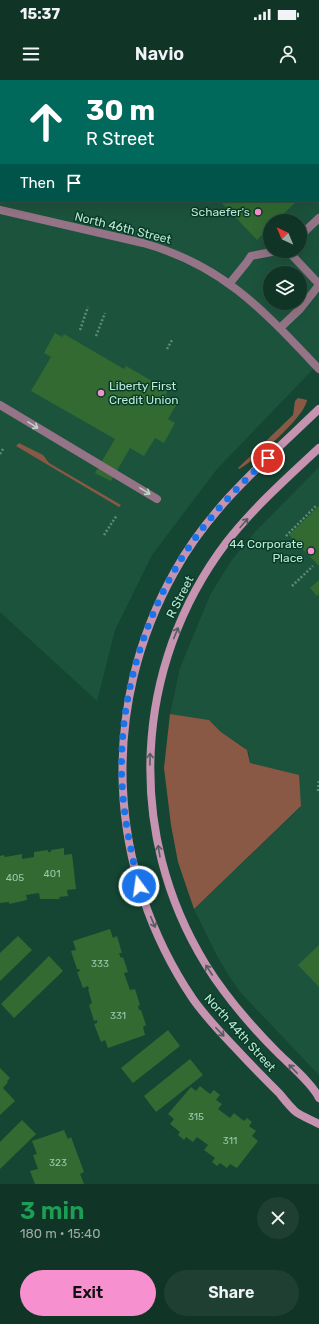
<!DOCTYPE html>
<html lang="en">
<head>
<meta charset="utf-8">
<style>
  body { margin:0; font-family:Rubik,sans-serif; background:#1e3f32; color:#f1f3f6; height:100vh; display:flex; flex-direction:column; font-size:15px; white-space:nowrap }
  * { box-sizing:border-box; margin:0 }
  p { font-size:13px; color:#9caaa7 }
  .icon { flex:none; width:22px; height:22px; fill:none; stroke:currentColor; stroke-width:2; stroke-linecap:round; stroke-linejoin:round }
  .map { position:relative; height:1104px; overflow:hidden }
  .details { display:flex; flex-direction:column; background:#103426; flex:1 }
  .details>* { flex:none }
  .guide { position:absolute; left:0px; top:0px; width:319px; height:122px; box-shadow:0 4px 16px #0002,0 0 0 1px #304f43; background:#00695c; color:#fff; overflow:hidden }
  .needle { width:26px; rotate:316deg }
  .fabs { position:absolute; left:263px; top:134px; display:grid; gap:8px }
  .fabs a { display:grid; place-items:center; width:44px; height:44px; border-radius:50%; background:#103426; box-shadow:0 4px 16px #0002,0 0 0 1px #304f43; font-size:20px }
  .pin { position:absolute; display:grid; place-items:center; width:34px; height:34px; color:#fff; margin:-17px; border:2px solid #fff; border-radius:50%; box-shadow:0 1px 4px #0007 }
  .me { position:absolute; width:44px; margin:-22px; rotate:346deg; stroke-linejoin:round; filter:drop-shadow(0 0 3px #0008) }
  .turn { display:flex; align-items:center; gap:14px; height:84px; padding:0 20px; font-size:18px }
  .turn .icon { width:52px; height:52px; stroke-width:2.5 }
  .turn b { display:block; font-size:28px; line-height:34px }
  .then { display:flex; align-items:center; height:38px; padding:0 20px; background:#0003; gap:8px; font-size:15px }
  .round { display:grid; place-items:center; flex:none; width:42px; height:42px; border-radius:21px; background:#1e3f32 }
  .head { display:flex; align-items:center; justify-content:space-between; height:68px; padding:0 20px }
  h1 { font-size:24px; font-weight:600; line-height:30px; color:#1e9e55 }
  .button { display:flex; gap:8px; margin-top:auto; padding:8px 20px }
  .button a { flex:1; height:46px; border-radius:24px; background:#f790ce; color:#111; font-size:16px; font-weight:600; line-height:46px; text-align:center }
  .button a+a { background:#1e3f32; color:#f1f3f6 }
  .status { display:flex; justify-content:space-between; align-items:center; height:28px; padding:0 20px; background:#103426; direction:ltr }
  .status svg { height:11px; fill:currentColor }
  header { display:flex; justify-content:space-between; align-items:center; height:52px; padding:0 20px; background:#103426; font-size:18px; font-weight:600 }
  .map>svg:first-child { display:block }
  .built { fill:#1c533d; fill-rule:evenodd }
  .green { fill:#8a5945 }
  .building { fill:#326a32 }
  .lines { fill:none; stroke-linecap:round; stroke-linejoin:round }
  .path { stroke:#5e8c78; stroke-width:2.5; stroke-dasharray:2 2; stroke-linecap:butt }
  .service { stroke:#947486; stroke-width:8 }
  .tertiary { stroke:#947486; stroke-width:8 }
  .secondary { stroke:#c693b0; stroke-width:8 }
  .oneway { stroke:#b9d7c8 }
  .oneway2 { stroke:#535e5f }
  .route { stroke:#1a73e8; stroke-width:7; stroke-dasharray:0 12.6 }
  .poi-dot { fill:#f790ce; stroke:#073b29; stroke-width:1.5 }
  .labels { text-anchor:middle; stroke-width:3; stroke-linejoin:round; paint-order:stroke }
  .number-label { font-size:10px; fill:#9cc9ac }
  .poi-label { font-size:12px; fill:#bfe9d4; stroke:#073b29; text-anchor:end }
  .street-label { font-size:12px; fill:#bfe9d4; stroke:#073b29 }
</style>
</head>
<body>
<div class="status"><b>15:37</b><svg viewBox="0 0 49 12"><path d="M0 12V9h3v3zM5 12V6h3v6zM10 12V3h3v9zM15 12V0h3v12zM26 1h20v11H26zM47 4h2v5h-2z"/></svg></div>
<header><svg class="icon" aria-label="menu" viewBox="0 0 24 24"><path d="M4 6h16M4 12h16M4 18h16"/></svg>Navio<svg class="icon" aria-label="person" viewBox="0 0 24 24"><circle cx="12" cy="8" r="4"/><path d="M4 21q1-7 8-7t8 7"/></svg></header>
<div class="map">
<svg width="319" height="1104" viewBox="0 0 319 1104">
  <rect width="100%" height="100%" fill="#154633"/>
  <g class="built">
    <path d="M 0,0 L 319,0 L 319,283 L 217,389 L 152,475 L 115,550 L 97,621 L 0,532 ZM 1,1 L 318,1 L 318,121 L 1,121 ZM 270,141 L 300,141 L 300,171 L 270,171 ZM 270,193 L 300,193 L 300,223 L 270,223 Z"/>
    <path d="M 319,387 L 319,995 L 241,913 L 231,899 L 217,876 L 194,829 L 301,727 L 250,683 L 249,673 L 244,667 L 221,652 L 209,640 L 170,634 L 180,588 L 210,515 L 231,481 L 254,453 Z"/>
  </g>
  <g class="green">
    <path d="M 298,318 L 307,320 C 305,337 255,380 239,389 L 238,388 L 293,335 L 295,321 Z"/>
    <path d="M 19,363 L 43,375 L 49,383 L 121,425 L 119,427 L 16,366 Z"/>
    <path d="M 170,634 L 209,640 L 221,652 L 247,670 L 250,683 L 299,695 L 301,726 L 194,829 L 178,782 L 171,745 L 164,688 Z"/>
  </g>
  <g class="building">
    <path d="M 222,121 L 297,121 L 276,141 L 270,141 L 270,147 L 257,160 L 221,122 Z"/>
    <path d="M 55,253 L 62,257 L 64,254 L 124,289 L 126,286 L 168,310 L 165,315 L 178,322 L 168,339 L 175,343 L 164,363 L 155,358 L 144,376 L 130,368 L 111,401 L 95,393 L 115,359 L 31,311 L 51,277 L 44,273 Z"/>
    <path d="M 319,426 L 319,486 L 289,455 Z"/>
    <path d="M 319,500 L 319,514 L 317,516 L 310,508 Z"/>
    <path d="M 64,768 L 64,775 L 72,774 L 76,809 L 67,810 L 68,816 L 59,817 L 60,819 L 40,819 L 39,813 L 26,815 L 27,820 L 9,824 L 9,822 L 0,823 L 0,776 L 4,775 L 5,777 L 22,774 L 22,779 L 34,777 L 34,772 L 48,770 L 48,772 L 51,772 L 51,770 Z"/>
    <path d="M 110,849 L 113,858 L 117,856 L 122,873 L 119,873 L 121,878 L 123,877 L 128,892 L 124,893 L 130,910 L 135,909 L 140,925 L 138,926 L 139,930 L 141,930 L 146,945 L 143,947 L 145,955 L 108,968 L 105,960 L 101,962 L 94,944 L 97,943 L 97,940 L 94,941 L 89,925 L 92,923 L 88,909 L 89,909 L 88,906 L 83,908 L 77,892 L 80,891 L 79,889 L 77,889 L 71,871 L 76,870 L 73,861 Z"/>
    <path d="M 18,856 L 32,870 L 0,901 L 0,873 Z"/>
    <path d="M 319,865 L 319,907 L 298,885 Z"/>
    <path d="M 49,876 L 63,891 L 14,938 L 1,924 Z"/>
    <path d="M 168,950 L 180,966 L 133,1003 L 121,988 Z"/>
    <path d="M 190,979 L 203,995 L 156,1032 L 144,1016 Z"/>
    <path d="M 0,988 L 10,998 L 7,1001 L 8,1002 L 3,1008 L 15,1021 L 0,1035 Z"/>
    <path d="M 200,1006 L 210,1014 L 214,1010 L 220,1015 L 216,1020 L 222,1024 L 218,1029 L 230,1038 L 234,1033 L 244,1041 L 247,1038 L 252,1042 L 249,1046 L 256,1051 L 252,1056 L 258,1061 L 237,1088 L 230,1084 L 227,1088 L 220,1083 L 217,1086 L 212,1082 L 215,1078 L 204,1070 L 208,1065 L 197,1057 L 193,1062 L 186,1057 L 184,1060 L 178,1055 L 180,1052 L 170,1044 L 174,1039 L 168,1034 L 191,1007 L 196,1011 Z"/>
    <path d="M 22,1040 L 36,1054 L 0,1089 L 0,1062 Z"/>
    <path d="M 64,1050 L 68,1059 L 71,1057 L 84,1092 L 80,1094 L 84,1104 L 35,1104 L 30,1091 L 38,1089 L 33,1075 L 37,1074 L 32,1061 Z"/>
  </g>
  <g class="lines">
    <g class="path">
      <path d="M 288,136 L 293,141"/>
      <path d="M 80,250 L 88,227"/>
      <path d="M 96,256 L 105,233"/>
      <path d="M 167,269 L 172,260"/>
      <path d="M 0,374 L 3,369"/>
      <path d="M 104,455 L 117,435"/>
      <path d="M 286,456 L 316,426"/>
      <path d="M 292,506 L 313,486"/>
      <path d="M 318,711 L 319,699"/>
    </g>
    <g class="service">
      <path d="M 300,156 L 319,138"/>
      <path d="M 288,171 L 319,204"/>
      <path d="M 230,203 L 247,182 L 251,176 L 277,171"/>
      <path d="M 280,248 L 300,229 L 319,205"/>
      <path d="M 0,325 L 157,419"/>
    </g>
    <path class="tertiary" d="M 0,130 L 143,163 C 223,185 264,231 319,289"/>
    <g class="secondary">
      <path d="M 319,329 C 267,379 210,427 175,491 C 99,626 106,790 193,919 C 207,939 224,956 240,973 C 253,987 266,1000 279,1013 C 284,1019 290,1027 296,1032 C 303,1037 312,1040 319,1044"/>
      <path d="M 319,368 C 287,398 253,428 226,463 C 133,586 125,754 206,885 C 226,917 251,946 278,973 C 290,985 312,1003 319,1018"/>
    </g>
  </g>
  <defs><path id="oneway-shaft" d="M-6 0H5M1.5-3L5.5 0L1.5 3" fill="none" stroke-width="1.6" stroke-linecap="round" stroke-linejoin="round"/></defs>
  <g class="oneway">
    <use href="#oneway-shaft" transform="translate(33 345) rotate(31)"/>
    <use href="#oneway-shaft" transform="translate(145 411) rotate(31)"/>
  </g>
  <g class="oneway2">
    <use href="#oneway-shaft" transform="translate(244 443) rotate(-49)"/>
    <use href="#oneway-shaft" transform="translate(176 553) rotate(-68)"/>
    <use href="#oneway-shaft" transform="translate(150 679) rotate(-89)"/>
    <use href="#oneway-shaft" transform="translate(159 771) rotate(-99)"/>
    <use href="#oneway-shaft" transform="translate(153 842) rotate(67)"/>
    <use href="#oneway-shaft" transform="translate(209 890) rotate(-123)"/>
    <use href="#oneway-shaft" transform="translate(220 952) rotate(46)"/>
    <use href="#oneway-shaft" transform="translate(293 989) rotate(-134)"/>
  </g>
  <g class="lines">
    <path class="route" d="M 139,806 C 131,772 124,739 122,704 C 117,616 148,519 202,449 C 222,423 245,400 268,378"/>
  </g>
  <g class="poi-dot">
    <circle cx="258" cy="132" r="4"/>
    <circle cx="101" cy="313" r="4"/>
    <circle cx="311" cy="471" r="4"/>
  </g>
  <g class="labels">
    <g class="number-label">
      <text x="52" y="797">401</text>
      <text x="15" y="801">405</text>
      <text x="100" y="887">333</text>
      <text x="118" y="939">331</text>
      <text x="196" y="1040">315</text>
      <text x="230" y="1064">311</text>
      <text x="58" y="1086">323</text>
    </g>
    <g class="poi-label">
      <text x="250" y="136">Schaefer's</text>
      <text x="109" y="310" text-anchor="start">Liberty First<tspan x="109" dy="14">Credit Union</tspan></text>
      <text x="303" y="468">44 Corporate<tspan x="303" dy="14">Place</tspan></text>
    </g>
    <g class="street-label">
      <text transform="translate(123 148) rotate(14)" y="4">North 46th Street</text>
      <text transform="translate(180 517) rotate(-63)" y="4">R Street</text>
      <text transform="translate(240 953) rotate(48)" y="4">North 44th Street</text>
    </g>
  </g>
</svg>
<div class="fabs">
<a><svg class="needle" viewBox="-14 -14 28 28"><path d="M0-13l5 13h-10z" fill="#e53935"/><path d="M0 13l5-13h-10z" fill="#9caaa7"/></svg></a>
<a><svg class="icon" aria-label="layers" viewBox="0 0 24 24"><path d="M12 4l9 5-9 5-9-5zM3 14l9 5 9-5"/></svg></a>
</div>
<div class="pin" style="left:268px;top:378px;background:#d93025"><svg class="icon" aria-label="arrive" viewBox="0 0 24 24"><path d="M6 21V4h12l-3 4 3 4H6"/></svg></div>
<svg class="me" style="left:139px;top:806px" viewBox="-20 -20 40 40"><circle r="17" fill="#1a73e8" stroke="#fff" stroke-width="3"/><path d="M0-11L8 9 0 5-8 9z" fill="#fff"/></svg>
<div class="guide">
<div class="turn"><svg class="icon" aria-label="ahead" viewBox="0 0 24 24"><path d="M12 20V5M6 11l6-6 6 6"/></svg><div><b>30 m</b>R Street</div></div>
<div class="then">Then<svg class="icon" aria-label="arrive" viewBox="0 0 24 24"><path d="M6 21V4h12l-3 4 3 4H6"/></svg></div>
</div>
</div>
<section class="details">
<div class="head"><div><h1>3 min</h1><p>180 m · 15:40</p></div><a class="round"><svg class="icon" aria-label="close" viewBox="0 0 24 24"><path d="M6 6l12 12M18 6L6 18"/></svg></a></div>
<div class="button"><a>Exit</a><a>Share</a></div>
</section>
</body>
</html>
